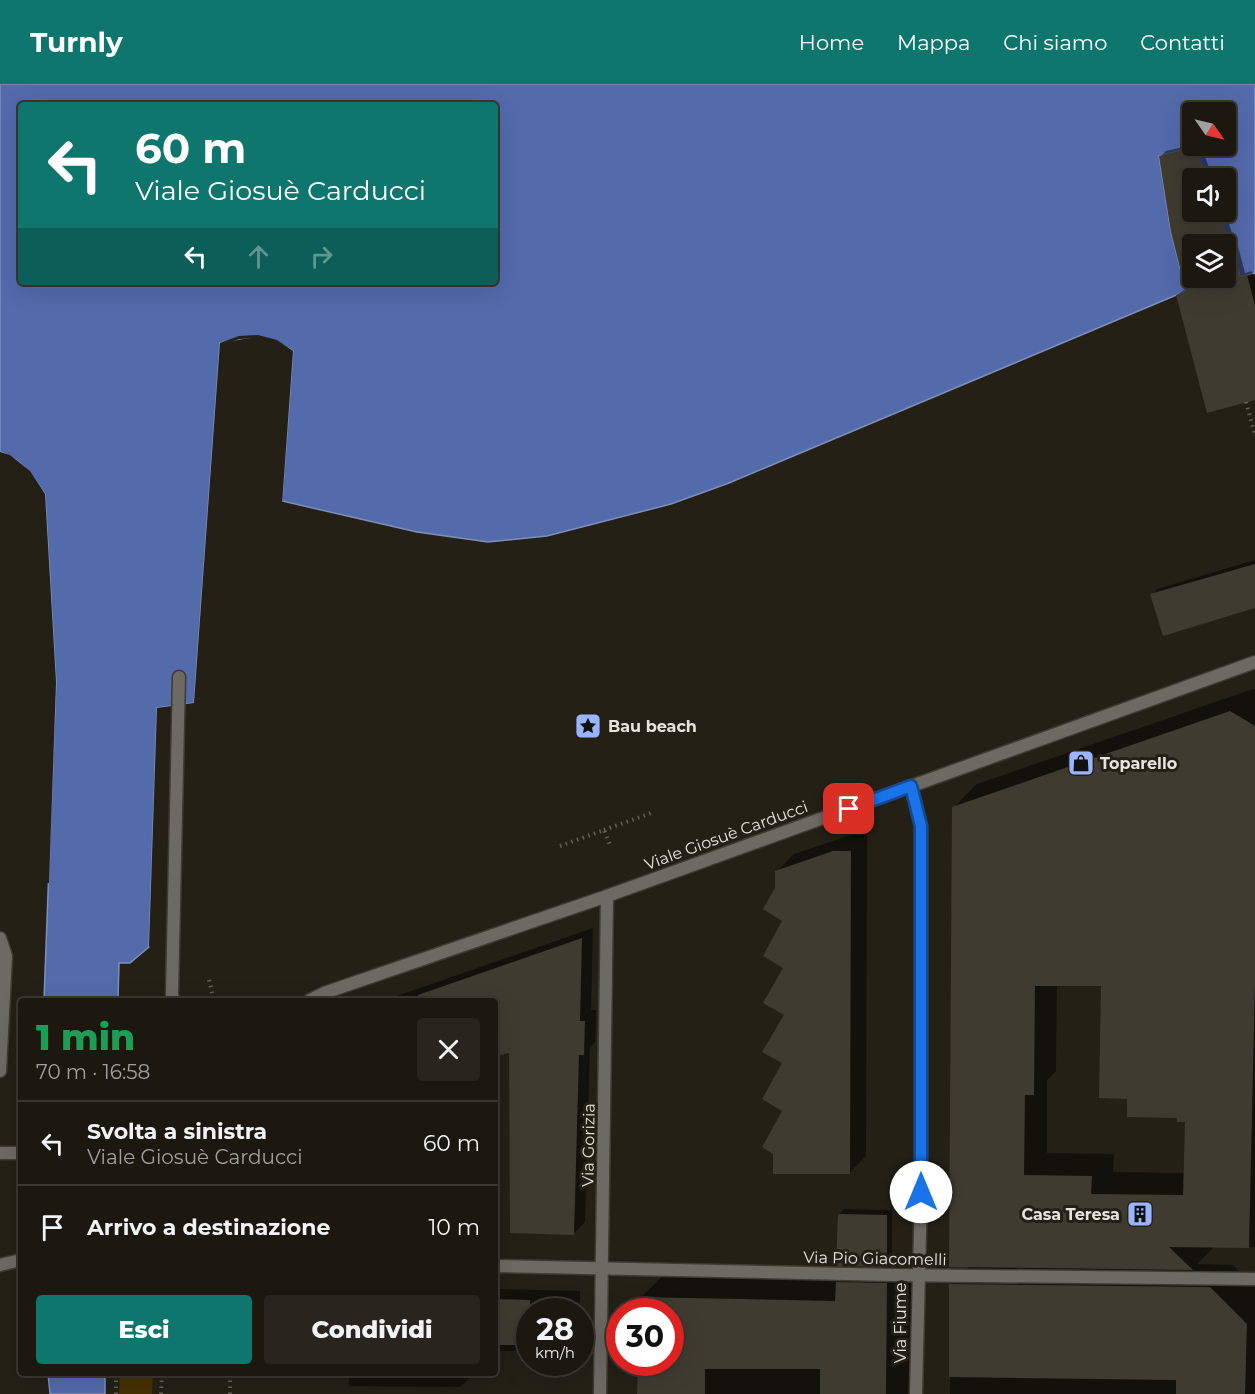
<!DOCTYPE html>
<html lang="it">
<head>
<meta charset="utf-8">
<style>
  body { margin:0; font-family:Montserrat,sans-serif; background:#29251e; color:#f1f3f6; height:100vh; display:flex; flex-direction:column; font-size:22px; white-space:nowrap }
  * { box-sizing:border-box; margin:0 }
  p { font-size:20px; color:#a0a09f }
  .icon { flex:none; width:33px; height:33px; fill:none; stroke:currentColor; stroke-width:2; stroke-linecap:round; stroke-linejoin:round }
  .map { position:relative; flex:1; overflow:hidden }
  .details { position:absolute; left:18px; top:914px; width:480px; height:378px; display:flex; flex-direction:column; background:#1c1810; border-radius:6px; box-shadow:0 6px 24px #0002,0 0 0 2px #3a3730 }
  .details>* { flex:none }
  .banner { position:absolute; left:18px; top:18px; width:480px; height:183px; border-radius:6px; box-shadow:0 6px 24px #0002,0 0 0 2px #3a3730; background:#0f766e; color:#fff; overflow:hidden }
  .needle { width:39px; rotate:124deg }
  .controls { position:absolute; left:1182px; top:18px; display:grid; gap:12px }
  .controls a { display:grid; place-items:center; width:54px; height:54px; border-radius:6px; background:#1c1810; box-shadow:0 6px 24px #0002,0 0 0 2px #3a3730; font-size:30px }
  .speed { position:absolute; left:516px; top:1214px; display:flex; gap:12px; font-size:30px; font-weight:700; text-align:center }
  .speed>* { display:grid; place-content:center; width:78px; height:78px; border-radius:50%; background:#1c1810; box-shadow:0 6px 24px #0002,0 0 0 2px #3a3730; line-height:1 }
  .speed small { font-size:15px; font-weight:400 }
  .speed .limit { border:9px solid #d22; background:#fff; color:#111 }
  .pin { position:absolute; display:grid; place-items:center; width:51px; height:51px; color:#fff; margin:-26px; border-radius:12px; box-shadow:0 3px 9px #0006 }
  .me { position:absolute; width:66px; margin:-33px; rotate:0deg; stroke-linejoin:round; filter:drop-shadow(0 0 4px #0008) }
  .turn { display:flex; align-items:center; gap:21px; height:126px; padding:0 18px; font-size:27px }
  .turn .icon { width:78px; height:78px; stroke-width:2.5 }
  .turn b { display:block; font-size:42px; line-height:51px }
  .lanes { display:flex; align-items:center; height:57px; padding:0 18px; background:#0003; justify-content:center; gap:30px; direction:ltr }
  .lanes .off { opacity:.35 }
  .round { display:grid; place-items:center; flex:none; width:63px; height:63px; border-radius:6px; background:#29251e }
  .summary { display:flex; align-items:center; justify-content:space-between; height:102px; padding:0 18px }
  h1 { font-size:36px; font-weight:800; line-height:45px; color:#1e9e55 }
  .primary-button { display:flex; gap:12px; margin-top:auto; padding:12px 18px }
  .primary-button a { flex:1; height:69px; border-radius:6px; background:#0f766e; color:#fff; font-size:24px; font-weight:800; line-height:69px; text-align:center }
  .primary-button a+a { background:#29251e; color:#f1f3f6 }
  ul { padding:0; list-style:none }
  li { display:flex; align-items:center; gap:18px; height:84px; padding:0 18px; border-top:2px solid #3a3730 }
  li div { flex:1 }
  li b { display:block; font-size:22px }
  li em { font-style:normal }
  header { display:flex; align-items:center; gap:36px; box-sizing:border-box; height:84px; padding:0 30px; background:#0f766e; color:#fff }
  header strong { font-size:28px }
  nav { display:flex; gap:33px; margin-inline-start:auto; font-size:21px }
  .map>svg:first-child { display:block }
  .green { fill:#453100 }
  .water { fill:#536aab; stroke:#808fba; stroke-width:1.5; fill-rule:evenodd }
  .pier { fill:#252016 }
  .shadow { fill:#0007; fill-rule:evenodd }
  .building { fill:#403b30; fill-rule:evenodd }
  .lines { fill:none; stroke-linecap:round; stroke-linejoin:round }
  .service-casing { stroke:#403b32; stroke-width:15 }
  .minor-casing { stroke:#403b32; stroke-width:15 }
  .path { stroke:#656057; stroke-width:4; stroke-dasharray:1.5 4.5; stroke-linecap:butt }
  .service { stroke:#6d6a64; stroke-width:12 }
  .minor { stroke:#6d6a64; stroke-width:12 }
  .route-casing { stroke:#114b97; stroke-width:15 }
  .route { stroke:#1a73e8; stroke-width:10 }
  .labels { text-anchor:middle; stroke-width:6; stroke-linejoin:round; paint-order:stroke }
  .poi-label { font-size:16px; font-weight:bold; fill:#e8e4dd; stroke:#252016; text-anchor:start }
  .street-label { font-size:16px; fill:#e8e4dd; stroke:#252016 }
</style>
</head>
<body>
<header>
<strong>Turnly</strong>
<nav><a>Home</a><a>Mappa</a><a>Chi siamo</a><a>Contatti</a></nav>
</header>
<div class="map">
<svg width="1255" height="1310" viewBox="0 0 1255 1310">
  <rect width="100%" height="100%" fill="#252016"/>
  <path class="green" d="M 120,1289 L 153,1289 L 152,1310 L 119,1310 Z"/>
  <g class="water">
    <path d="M 0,0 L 1255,0 L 1255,189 L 1240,193 L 1229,156 L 1226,156 L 1218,128 L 1226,128 L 1226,94 L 1206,94 L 1194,63 L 1159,72 L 1171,148 L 1186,207 L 729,399 L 671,420 L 547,452 L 488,458 L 417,448 L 282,417 L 293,267 C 262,247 254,252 220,259 L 194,619 L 157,624 L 149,863 L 130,879 L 119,879 L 118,916 L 44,916 L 56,598 L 45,410 C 33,392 22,375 0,368 ZM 21,21 L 495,21 L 495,198 L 21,198 ZM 1192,28 L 1226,28 L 1226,62 L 1192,62 Z"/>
    <path d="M 48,1289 L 105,1289 L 105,1310 L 50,1310 Z"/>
  </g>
  <g class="pier">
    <path d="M 258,251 L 277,256 L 293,267 L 282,420 L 279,417 L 290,268 L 276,259 L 257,254 L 239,255 L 223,261 L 197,620 L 194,622 L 160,627 L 153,861 L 149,863 L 157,624 L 194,619 L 220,259 L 239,252 Z"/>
    <path d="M 0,368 L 10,371 L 30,387 L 45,410 L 56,598 L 49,799 L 46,799 L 53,598 L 42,411 L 28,389 L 9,374 L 0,371 Z"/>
  </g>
  <g class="shadow">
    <path d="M 1192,61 L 1201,62 L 1213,94 L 1192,94 L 1192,128 L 1225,128 L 1233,152 L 1235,151 L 1245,189 L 1252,187 L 1255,197 L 1255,314 L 1177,211 L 1187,204 L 1160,73 L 1166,67 ZM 1192,160 L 1226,160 L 1226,194 L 1192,194 Z"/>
    <path d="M 1255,476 L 1255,523 L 1152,511 L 1157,505 Z"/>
    <path d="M 1253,605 L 1255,606 L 1255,1163 L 1215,1162 L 1197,1180 L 1233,1181 L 1255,1202 L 1255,1310 L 950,1310 L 951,1201 L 969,1182 L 954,723 L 977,700 ZM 1103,900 L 1129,1013 L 1186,1037 L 1185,1089 L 1113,1088 L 1114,1070 L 1047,1069 L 1047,996 L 1056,987 L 1057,901 Z"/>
    <path d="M 851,751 L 867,751 L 866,1072 L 849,1089 L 784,1026 L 784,979 L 786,931 L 784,836 L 776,804 L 777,787 L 794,770 Z"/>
    <path d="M 593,844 L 591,926 L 596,926 L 595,958 L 590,963 L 585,1138 L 574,1149 L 510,967 L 495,971 L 495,916 L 385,916 Z"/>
    <path d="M 844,1125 L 892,1126 L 892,1169 L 916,1170 L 915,1310 L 638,1310 L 639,1278 L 670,1278 L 670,1227 L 640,1227 L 640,1214 L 671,1184 L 849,1187 L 855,1180 L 839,1130 Z"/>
    <path d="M 495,1205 L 580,1207 L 580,1227 L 530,1227 L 523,1260 L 516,1267 L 495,1267 Z"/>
    <path d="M 329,1288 L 484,1288 L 480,1293 L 471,1293 L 460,1303 L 349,1302 L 349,1290 Z"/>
  </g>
  <g class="building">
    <path d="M 1195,63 L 1206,94 L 1192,94 L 1192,128 L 1218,128 L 1228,156 L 1230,155 L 1240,193 L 1247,191 L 1255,221 L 1255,316 L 1207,329 L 1176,211 L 1186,207 L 1171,148 L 1159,72 ZM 1192,160 L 1226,160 L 1226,194 L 1192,194 Z"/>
    <path d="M 1255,480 L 1255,524 L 1163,552 L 1150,510 Z"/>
    <path d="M 1230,627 L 1255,642 L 1255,898 L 1249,1164 L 1169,1163 L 1193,1186 L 949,1183 L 952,723 ZM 1035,902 L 1101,902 L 1099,1014 L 1127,1015 L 1127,1033 L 1177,1034 L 1177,1038 L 1185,1038 L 1183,1111 L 1091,1110 L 1092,1092 L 1024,1091 L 1025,1011 L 1034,1011 Z"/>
    <path d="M 833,767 L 851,767 L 850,1090 L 773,1090 L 773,1070 L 762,1063 L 782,1027 L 762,1015 L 782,979 L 762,968 L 784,931 L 763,919 L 783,884 L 763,872 L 782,837 L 763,825 L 775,804 L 775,787 Z"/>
    <path d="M 582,854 L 580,937 L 585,937 L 584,971 L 579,971 L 574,1151 L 510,1149 L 509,969 L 495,972 L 495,916 L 419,916 L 418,911 Z"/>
    <path d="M 838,1130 L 887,1131 L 887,1183 L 836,1182 Z"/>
    <path d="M 836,1198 L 887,1199 L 886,1310 L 820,1310 L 820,1285 L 705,1285 L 705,1310 L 637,1310 L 638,1278 L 670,1278 L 670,1227 L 639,1227 L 639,1213 L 835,1217 Z"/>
    <path d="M 949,1200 L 1210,1203 L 1247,1240 L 1245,1310 L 1176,1310 L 1176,1296 L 949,1293 Z"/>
    <path d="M 495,1215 L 530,1216 L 530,1261 L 495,1261 Z"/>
  </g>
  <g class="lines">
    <defs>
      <g id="service">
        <path d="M 0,854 L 6,872 L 0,987"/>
        <path d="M 173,916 L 172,910 L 179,593"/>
        <path d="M 0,1069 L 21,1069"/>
      </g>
      <g id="minor">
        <path d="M 911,702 L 921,742 L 921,1108 L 916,1310"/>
        <path d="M 310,916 L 324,909 L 607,812 L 1255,578"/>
        <path d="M 0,1181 L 21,1176"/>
        <path d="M 495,1182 L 891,1191 L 1255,1195"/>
        <path d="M 600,1310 L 607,812"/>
      </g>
    </defs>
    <use href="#service" class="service-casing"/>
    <use href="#minor" class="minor-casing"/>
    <g class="path">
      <path d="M 1246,318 L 1255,351"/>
      <path d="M 604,746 L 654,728"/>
      <path d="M 560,762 L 604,746 L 610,761"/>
      <path d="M 209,896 L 214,916"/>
      <path d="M 116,1310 L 116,1288"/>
      <path d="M 161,1310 L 162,1288"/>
      <path d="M 230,1310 L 230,1288"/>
    </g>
    <use href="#service" class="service"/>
    <use href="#minor" class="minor"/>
  </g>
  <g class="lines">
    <defs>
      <path id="route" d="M 849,725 L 911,702 L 921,742 L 921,1108"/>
    </defs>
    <use href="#route" class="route-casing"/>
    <use href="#route" class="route"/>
  </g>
  <defs>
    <symbol id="sight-square" viewBox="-11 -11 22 22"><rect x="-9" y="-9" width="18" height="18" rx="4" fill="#9ab5fd" stroke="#252016"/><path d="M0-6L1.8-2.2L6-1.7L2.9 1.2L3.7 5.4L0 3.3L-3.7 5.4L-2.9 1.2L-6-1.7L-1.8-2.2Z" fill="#111"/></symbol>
    <symbol id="shop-square" viewBox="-11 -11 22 22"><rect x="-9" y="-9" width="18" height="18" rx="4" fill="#9ab5fd" stroke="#252016"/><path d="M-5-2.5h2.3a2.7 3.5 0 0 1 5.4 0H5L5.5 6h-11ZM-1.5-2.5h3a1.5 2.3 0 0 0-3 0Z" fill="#111"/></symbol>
    <symbol id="building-square" viewBox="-11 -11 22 22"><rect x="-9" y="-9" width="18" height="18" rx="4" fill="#9ab5fd" stroke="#252016"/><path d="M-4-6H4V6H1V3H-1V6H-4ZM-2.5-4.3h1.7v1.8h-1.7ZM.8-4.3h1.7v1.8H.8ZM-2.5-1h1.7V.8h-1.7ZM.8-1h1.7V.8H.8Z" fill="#111"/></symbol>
  </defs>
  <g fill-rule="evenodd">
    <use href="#sight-square" x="573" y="627" width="30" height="30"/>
    <use href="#shop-square" x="1066" y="664" width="30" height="30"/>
    <use href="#building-square" x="1125" y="1115" width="30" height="30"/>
  </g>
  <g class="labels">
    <g class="poi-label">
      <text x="608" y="648">Bau beach</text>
      <text x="1100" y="685">Toparello</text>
      <text x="1120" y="1136" text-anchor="end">Casa Teresa</text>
    </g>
    <g class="street-label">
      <text transform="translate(726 751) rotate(-20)" y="6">Viale Giosuè Carducci</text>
      <text transform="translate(588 1061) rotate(-89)" y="6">Via Gorizia</text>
      <text transform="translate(875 1174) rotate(1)" y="6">Via Pio Giacomelli</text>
      <text transform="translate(900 1239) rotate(-90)" y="6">Via Fiume</text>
    </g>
  </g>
</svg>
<div class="controls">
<a><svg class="needle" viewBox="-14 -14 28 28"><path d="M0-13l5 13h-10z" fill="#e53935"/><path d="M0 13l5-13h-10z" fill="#a0a09f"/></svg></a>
<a><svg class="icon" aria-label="sound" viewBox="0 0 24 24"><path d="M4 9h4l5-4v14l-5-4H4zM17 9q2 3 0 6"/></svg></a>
<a><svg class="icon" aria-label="layers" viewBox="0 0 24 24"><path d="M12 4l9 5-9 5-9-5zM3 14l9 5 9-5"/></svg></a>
</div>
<div class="speed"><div>28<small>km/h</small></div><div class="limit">30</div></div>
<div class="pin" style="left:849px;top:725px;background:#d93025"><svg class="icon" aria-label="arrive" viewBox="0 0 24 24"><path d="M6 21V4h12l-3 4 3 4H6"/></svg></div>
<svg class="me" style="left:921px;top:1108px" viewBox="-20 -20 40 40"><circle r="19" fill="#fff"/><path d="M0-13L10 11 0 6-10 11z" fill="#1a73e8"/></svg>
<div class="banner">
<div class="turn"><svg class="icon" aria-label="left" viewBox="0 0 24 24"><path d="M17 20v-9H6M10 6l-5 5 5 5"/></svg><div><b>60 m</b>Viale Giosuè Carducci</div></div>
<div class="lanes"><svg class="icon" aria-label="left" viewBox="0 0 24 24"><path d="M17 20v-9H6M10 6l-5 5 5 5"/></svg><svg class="icon off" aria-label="ahead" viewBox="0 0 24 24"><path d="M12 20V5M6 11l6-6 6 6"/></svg><svg class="icon off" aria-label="right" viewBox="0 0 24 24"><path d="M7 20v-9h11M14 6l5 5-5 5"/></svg></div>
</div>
<section class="details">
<div class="summary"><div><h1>1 min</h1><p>70 m · 16:58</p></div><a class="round"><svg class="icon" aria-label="close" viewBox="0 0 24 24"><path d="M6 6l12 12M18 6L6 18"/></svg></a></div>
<ul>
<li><svg class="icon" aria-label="left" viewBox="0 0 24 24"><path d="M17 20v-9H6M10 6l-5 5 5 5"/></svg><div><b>Svolta a sinistra</b><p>Viale Giosuè Carducci</p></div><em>60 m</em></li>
<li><svg class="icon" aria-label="arrive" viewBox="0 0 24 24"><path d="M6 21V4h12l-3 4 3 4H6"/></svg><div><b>Arrivo a destinazione</b></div><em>10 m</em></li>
</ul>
<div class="primary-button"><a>Esci</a><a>Condividi</a></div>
</section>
</div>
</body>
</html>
